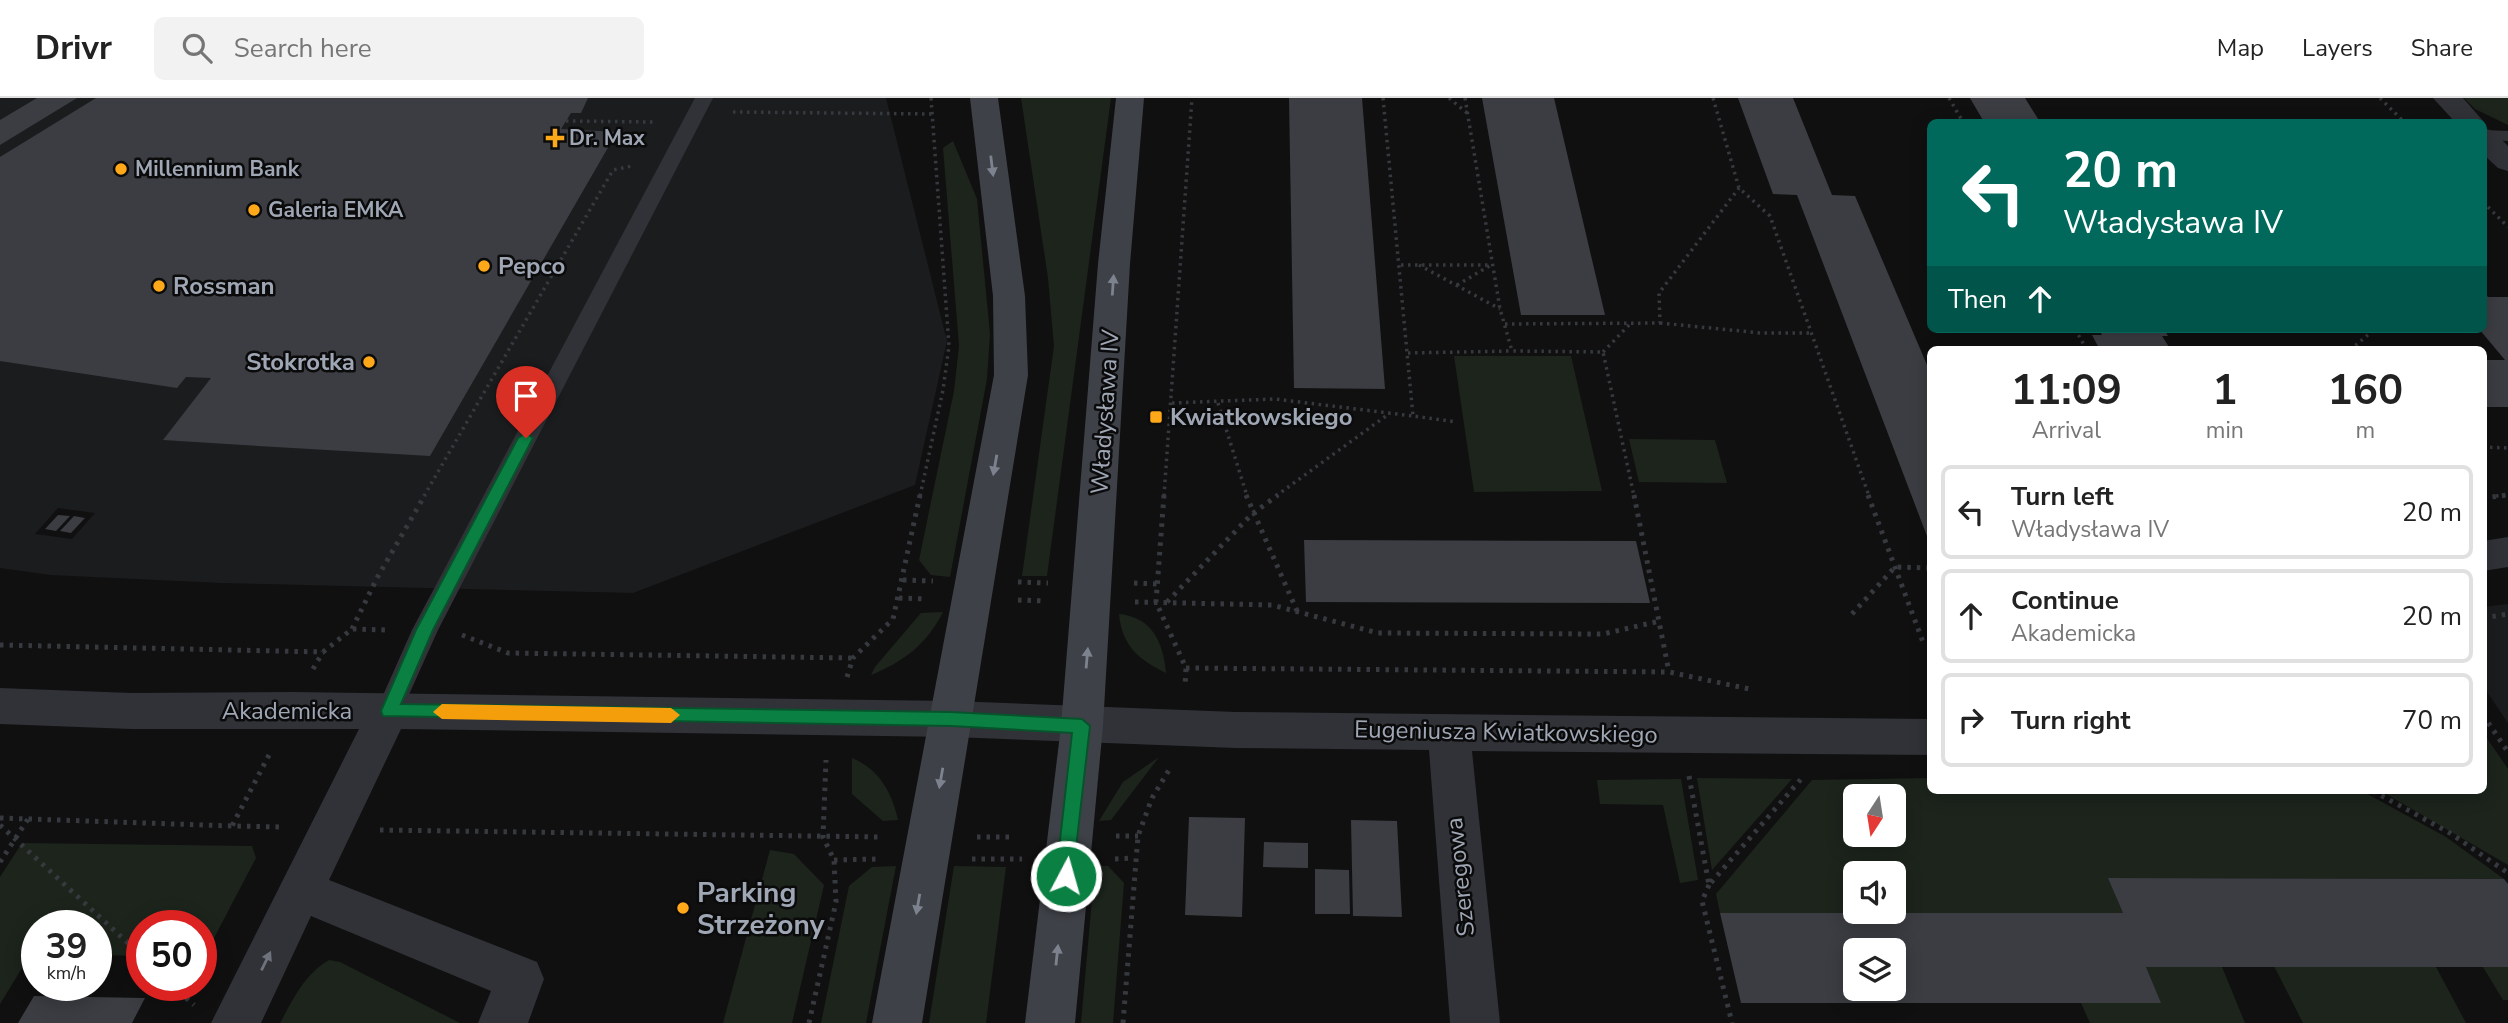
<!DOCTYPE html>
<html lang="en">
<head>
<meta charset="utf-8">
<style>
  body { margin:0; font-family:"Nunito Sans",sans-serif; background:#f2f2f2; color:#222; height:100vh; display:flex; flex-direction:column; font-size:26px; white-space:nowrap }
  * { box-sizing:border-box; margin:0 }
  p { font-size:23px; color:#767676 }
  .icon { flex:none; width:38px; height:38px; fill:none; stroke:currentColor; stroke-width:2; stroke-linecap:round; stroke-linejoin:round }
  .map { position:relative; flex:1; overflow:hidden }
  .drawer { position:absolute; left:1927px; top:248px; width:560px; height:448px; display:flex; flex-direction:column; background:#fff; border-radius:10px; box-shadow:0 4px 18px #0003 }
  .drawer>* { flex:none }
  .guide { position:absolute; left:1927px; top:21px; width:560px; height:214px; border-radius:10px; box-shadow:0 4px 18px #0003; background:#00695c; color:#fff; overflow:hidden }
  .needle { width:46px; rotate:192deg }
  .buttons { position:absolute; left:1843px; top:686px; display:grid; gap:14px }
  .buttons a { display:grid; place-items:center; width:63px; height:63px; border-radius:10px; background:#fff; box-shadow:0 4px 18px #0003; font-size:35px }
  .speed { position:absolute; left:21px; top:812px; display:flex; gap:14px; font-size:35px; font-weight:700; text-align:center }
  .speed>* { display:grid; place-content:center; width:91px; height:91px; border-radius:50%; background:#fff; box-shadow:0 4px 18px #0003; line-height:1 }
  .speed small { font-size:18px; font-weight:400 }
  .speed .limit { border:10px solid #d22; background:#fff; color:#111 }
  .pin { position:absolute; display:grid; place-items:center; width:60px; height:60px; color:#fff; margin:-72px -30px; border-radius:50% 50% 50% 0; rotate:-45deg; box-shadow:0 0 7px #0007 }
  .pin .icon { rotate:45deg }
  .me { position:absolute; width:77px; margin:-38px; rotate:6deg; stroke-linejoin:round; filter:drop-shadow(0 0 5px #0008) }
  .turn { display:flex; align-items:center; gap:24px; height:147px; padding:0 21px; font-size:32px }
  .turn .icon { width:91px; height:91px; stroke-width:2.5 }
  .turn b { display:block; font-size:49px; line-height:60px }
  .then { display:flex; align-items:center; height:66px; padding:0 21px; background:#0003; gap:14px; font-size:26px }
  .eta { display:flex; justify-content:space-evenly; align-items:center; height:119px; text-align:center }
  .eta b { font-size:42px; font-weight:700; line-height:49px }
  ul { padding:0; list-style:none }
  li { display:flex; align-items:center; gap:21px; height:94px; margin:0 14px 10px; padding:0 7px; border:4px solid #e0e0e0; border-radius:10px }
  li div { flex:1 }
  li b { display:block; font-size:26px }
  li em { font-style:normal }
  header { display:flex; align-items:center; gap:42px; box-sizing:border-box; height:98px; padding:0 35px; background:#fff; border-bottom:2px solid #e0e0e0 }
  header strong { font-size:33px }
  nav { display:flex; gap:38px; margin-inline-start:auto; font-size:24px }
  .search { width:490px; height:63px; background:#f2f2f2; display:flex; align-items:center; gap:18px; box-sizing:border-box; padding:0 24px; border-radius:10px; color:#767676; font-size:26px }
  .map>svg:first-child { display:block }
  .built { fill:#1b1c1e; fill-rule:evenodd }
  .green { fill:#1c241c; fill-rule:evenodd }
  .building { fill:#3b3d42; fill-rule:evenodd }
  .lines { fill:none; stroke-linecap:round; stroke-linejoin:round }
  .path-far1 { stroke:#36393e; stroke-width:3.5; stroke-dasharray:2.5 4.5; stroke-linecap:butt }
  .path { stroke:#36393e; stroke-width:5; stroke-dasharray:3.5 6; stroke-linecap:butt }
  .service { fill:#303237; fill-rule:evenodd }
  .minor { fill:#303237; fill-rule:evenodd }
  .secondary { fill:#3e4147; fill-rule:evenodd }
  .oneway { fill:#7d838e }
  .oneway2 { fill:#6d727c }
  .route { fill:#0b8043; stroke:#07532c; stroke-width:2 }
  .slow { fill:#f59e0b }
  .poi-dot { fill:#ffa91a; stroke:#0b0b0c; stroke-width:2.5 }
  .labels { text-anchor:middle; stroke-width:5; stroke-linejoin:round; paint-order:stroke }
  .far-poi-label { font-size:21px; font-weight:bold; fill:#9fa6b4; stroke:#0b0b0c; text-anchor:start }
  .poi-label { font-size:24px; font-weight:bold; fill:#9fa6b4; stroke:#0b0b0c; text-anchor:start }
  .street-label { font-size:24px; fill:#9fa6b4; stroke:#0b0b0c }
  .near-poi-label { font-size:28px; font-weight:bold; fill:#9fa6b4; stroke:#0b0b0c; text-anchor:start }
</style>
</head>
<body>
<header>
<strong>Drivr</strong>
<div class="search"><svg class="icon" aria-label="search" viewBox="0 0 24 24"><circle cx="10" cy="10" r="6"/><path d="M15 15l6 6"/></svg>Search here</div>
<nav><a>Map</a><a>Layers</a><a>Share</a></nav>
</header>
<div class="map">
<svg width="2508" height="925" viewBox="0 0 2508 925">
  <rect width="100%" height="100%" fill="#101011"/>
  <g class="built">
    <path d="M 0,0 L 886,0 L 947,243 L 915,387 L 633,495 L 221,485 L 51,477 L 0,470 ZM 58,410 L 95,415 L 72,441 L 35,436 Z"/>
    <path d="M 2508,506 L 2508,625 L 2483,588 L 2483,509 Z"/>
  </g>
  <g class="green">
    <path d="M 1021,0 L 1111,0 L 1047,478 L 1022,478 L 1054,248 L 1048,180 Z"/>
    <path d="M 2464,0 L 2508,0 L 2508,27 L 2475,11 Z"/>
    <path d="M 953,43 L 977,101 L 990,236 L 987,281 L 950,479 L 931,477 L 919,462 L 954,293 L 959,248 L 943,50 Z"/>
    <path d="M 1454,258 L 1571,258 L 1602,393 L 1474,394 Z"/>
    <path d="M 1629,341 L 1715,342 L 1727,385 L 1639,384 Z"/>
    <path d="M 943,514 C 927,546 903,564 871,577 L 875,569 L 921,515 Z"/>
    <path d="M 1119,516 C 1152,519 1163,544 1166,575 C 1139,562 1122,548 1119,516 Z"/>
    <path d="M 2484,636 L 2508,671 L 2508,767 L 2381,693 L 2483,693 Z"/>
    <path d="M 1159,659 L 1111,722 L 1099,723 L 1123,684 Z"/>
    <path d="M 852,660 C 879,671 892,695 898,722 L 883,723 L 852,696 Z"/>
    <path d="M 1697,680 L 1792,681 L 1712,772 Z"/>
    <path d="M 1930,680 L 1930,693 L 2362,693 L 2446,739 L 2504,781 L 2508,786 L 2504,781 L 2109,780 L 2123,815 L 1720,815 L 1716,796 L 1812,682 ZM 1855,698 L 1894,698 L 1894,737 L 1855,737 ZM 1855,775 L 1894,775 L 1894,814 L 1855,814 Z"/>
    <path d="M 1681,681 L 1698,782 L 1680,785 L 1663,707 L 1600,706 L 1597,682 Z"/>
    <path d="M 22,745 L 252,748 L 256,760 L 204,859 L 201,859 L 201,828 L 142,828 L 142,858 L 96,857 L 96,828 L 37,828 L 37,856 L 30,857 L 0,906 L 0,779 Z"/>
    <path d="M 770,752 L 794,756 L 824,787 L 792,925 L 723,925 Z"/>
    <path d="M 896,768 L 866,925 L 821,925 L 849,788 L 872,769 Z"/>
    <path d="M 954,768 L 1006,769 L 986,925 L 929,925 Z"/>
    <path d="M 1095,768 L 1108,768 L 1124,785 L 1113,925 L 1081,925 Z"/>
    <path d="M 329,862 L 340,864 L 460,925 L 280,925 C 294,900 304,877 329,862 Z"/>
    <path d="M 2274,868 L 2436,869 L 2466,925 L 2303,925 Z"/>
    <path d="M 2146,869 L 2222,869 L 2245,925 L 2090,925 L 2081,905 L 2160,905 Z"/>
    <path d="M 2483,869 L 2508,869 L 2508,902 L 2503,902 Z"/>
  </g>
  <g class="building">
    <path d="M 37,0 L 77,0 L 0,47 L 0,22 Z"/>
    <path d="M 96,0 L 588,0 L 581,15 L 571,15 L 561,31 L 617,34 L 430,358 L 243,347 L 163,342 L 211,280 L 186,279 L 177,290 L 0,263 L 0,59 Z"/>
    <path d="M 1289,0 L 1362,0 L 1385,291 L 1294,290 Z"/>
    <path d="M 1482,0 L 1554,0 L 1605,217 L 1521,217 Z"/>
    <path d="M 1738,0 L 1793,0 L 1832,97 L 1855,98 L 1930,274 L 1930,446 L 1797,97 L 1773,96 Z"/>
    <path d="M 1970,0 L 2025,0 L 2040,24 L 1984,24 Z"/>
    <path d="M 2483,193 L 2488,199 L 2508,199 L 2508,309 L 2483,309 L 2483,262 L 2505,262 L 2479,231 L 2483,231 Z"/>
    <path d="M 2099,231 L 2164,231 L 2168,238 L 2162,238 L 2169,249 L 2183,252 L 2100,252 L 2092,237 L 2102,237 Z"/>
    <path d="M 58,417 L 70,418 L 56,433 L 45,431 Z"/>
    <path d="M 74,418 L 85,420 L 71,435 L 60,433 Z"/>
    <path d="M 1304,442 L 1636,443 L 1650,505 L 1306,504 Z"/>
    <path d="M 1189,719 L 1245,720 L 1242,819 L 1185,817 Z"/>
    <path d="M 1351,722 L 1397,723 L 1402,819 L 1353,818 Z"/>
    <path d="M 1264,744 L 1308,745 L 1308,770 L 1263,769 Z"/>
    <path d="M 1315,771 L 1349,772 L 1350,816 L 1315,816 Z"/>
    <path d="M 2108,780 L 2504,781 L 2508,786 L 2508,869 L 2146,869 L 2161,905 L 1741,905 L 1720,815 L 2123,815 ZM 1855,852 L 1894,852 L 1894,891 L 1855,891 Z"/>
    <path d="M 34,898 L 145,900 L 132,925 L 18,925 Z"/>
  </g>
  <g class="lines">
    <g class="path-far1">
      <path d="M 1383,0 L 1413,318 L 1457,324"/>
      <path d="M 1449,0 L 1467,15"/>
      <path d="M 1465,0 L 1500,211 L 1512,253 L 1603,254 L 1634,398"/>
      <path d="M 1713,0 L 1739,90 L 1770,118 L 1869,398"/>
      <path d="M 1949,0 L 1963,24"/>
      <path d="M 2380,0 L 2404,24"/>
      <path d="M 733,14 L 932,16"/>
      <path d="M 566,23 L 653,24"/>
      <path d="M 2483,104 L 2508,129"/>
      <path d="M 1401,167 L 1492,167"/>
      <path d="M 1419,167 L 1500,211"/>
      <path d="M 1457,187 L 1491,167"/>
      <path d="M 1660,225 L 1761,235 L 1810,235"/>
      <path d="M 1505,226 L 1660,225 L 1659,195 L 1739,90"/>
      <path d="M 2075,231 L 2087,252"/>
      <path d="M 2350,252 L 2375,231"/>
      <path d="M 1603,254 L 1631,225"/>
      <path d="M 1408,255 L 1512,253"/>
      <path d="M 1172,305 L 1275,301 L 1413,318"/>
      <path d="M 1218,305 L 1247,398"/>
      <path d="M 2483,349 L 2508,350"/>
      <path d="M 424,398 L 613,72 L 632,68"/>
      <path d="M 920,398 L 943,292 L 949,248 L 931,0"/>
      <path d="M 1164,398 L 1192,0"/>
      <path d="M 1276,398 L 1390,315"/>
      <path d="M 2496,398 L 2508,397"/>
    </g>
    <g class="path">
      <path d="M 1164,397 L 1156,504 L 1186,570 L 1185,589"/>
      <path d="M 1246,397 L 1297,513"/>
      <path d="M 1634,397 L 1669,574"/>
      <path d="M 1868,397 L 1923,544"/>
      <path d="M 2483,400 L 2508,397"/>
      <path d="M 903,482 L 933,483"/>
      <path d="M 1018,484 L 1048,485"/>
      <path d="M 1134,485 L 1157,486"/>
      <path d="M 899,500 L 926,501"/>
      <path d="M 1018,502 L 1044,503"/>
      <path d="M 1135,504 L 1272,507 L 1378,535 L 1603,536 L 1660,523"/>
      <path d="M 1167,504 L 1252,416 L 1278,397"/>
      <path d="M 1852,516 L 1895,469 L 1930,470"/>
      <path d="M 2483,520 L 2508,516"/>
      <path d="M 352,531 L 377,480 L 425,397"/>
      <path d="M 462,537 L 508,555 L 853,560"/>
      <path d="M 0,547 L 323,554 L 352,531 L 387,532"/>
      <path d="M 1186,570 L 1669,574 L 1754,592"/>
      <path d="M 313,571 L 323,554"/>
      <path d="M 847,579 L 853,560 L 893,521 L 920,397"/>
      <path d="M 2483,617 L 2508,654"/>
      <path d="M 269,657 L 232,728 L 284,729"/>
      <path d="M 1689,678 L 1709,787 L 1802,680"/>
      <path d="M 2373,693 L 2450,735 L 2508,775"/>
      <path d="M 0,720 L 232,728"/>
      <path d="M 0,727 L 142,858"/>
      <path d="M 380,732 L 882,739"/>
      <path d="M 1116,738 L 1138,738"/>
      <path d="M 977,739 L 1010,739"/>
      <path d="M 972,761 L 1022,761"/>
      <path d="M 1115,761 L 1134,760"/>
      <path d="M 834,762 L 879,761"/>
      <path d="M 0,764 L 28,721"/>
      <path d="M 1709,787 L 1702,803 L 1732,925"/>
      <path d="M 172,887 L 194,907"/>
      <path d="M 809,925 L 836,804 L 834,762 L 823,739 L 826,662"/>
      <path d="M 1123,925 L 1138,738 L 1152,700 L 1169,672"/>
    </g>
    <g class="service">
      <path d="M 695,0 L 713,0 L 438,532 L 398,621 L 389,624 L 380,621 L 376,613 L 412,532 Z"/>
      <path d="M 2483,32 L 2508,33 L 2508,43 L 2483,42 Z"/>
    </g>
    <g class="minor">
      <path d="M 2433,0 L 2463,0 L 2484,24 L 2455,24 Z"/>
      <path d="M 2483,30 L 2493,33 L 2508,48 L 2508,73 L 2498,70 L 2483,56 Z"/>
      <path d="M 2508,439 L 2508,469 L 2483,473 L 2483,443 Z"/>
      <path d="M 0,590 L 131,595 L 292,594 L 952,603 L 1236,614 L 1930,621 L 1930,657 L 1472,653 L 1500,925 L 1450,925 L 1429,652 L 1236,650 L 952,639 L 401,631 L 329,782 L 537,864 L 544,881 L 528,925 L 478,925 L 491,893 L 311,818 L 261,925 L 211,925 L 359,631 L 131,631 L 0,626 Z"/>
    </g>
    <g class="secondary">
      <path d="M 970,0 L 998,0 L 1025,198 L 1028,277 L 922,925 L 872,925 L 994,277 L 993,198 Z"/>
      <path d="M 1116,0 L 1144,0 L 1130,166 L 1103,628 L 1075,925 L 1025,925 L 1061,628 L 1098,166 Z"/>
    </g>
  </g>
  <defs><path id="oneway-solid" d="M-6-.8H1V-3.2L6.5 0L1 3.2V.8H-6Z" transform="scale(1.75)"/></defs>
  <g class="oneway">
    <use href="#oneway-solid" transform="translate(992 68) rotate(83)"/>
    <use href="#oneway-solid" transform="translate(1113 187) rotate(-86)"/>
    <use href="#oneway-solid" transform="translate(995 367) rotate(100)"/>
    <use href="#oneway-solid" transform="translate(1087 560) rotate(-85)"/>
    <use href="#oneway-solid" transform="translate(941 680) rotate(100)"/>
    <use href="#oneway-solid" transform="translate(918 806) rotate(100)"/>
    <use href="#oneway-solid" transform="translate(1057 857) rotate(-84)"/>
  </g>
  <use class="oneway2" href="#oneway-solid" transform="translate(266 863) rotate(-64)"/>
  <path class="route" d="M 526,335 L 533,340 L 433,532 L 401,606 L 951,614 L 1082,621 L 1090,628 L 1072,785 L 1066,787 L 1059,785 L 1056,778 L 1072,635 L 951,628 L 383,618 L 381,613 L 416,532 L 518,340 Z"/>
  <path class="slow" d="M 442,606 L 671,610 L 680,617 L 671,625 L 442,621 L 433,614 Z"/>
  <g class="poi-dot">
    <path d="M551.5 29.5h7v7h7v7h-7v7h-7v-7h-7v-7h7z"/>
    <circle cx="121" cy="71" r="7"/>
    <circle cx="254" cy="112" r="7"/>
    <circle cx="484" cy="168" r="7"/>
    <circle cx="159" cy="188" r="7"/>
    <circle cx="369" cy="264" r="7"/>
    <rect x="1149" y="312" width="14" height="14" rx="3.5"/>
    <circle cx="683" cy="810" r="7"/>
  </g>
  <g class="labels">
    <g class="far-poi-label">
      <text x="569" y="47">Dr. Max</text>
      <text x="135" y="78">Millennium Bank</text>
      <text x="268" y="119">Galeria EMKA</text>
    </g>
    <g class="poi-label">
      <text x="498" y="176">Pepco</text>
      <text x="173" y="196">Rossman</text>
      <text x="355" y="272" text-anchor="end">Stokrotka</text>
      <text x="1170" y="327">Kwiatkowskiego</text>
    </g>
    <g class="street-label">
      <text transform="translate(1105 314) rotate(-86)" y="8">Władysława IV</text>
      <text x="287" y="621">Akademicka</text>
      <text transform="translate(1506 634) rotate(1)" y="8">Eugeniusza Kwiatkowskiego</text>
      <text transform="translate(1460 779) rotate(-96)" y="8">Szeregowa</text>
    </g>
    <g class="near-poi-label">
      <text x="697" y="804">Parking<tspan x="697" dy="32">Strzeżony</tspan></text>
    </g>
  </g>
</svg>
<div class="buttons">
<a><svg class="needle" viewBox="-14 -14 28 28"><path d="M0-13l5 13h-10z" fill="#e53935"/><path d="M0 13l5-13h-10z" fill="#767676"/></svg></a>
<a><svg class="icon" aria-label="sound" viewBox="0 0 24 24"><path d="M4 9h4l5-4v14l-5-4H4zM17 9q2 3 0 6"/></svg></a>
<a><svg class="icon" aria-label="layers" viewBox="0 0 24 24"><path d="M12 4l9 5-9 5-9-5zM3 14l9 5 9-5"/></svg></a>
</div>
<div class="speed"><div>39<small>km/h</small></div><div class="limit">50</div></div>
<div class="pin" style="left:526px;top:340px;background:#d93025"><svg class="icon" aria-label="arrive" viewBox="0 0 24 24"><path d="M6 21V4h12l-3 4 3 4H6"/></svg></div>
<svg class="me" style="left:1066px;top:778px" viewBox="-20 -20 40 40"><circle r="17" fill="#0b8043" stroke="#fff" stroke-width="3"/><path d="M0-11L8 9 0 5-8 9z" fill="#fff"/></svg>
<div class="guide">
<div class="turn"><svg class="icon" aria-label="left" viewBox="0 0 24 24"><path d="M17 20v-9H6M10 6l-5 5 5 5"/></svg><div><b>20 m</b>Władysława IV</div></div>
<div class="then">Then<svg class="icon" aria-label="ahead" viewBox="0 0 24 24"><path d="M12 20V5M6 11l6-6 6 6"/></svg></div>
</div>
<section class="drawer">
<div class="eta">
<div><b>11:09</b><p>Arrival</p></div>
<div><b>1</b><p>min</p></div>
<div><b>160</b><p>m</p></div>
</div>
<ul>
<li><svg class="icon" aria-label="left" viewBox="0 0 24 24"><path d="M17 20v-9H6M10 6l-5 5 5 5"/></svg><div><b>Turn left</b><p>Władysława IV</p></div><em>20 m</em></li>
<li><svg class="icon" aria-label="ahead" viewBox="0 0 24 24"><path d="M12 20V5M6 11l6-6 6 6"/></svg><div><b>Continue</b><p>Akademicka</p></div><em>20 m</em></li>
<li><svg class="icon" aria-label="right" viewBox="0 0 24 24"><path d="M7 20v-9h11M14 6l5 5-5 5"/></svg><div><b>Turn right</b></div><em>70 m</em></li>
</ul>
</section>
</div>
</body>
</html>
